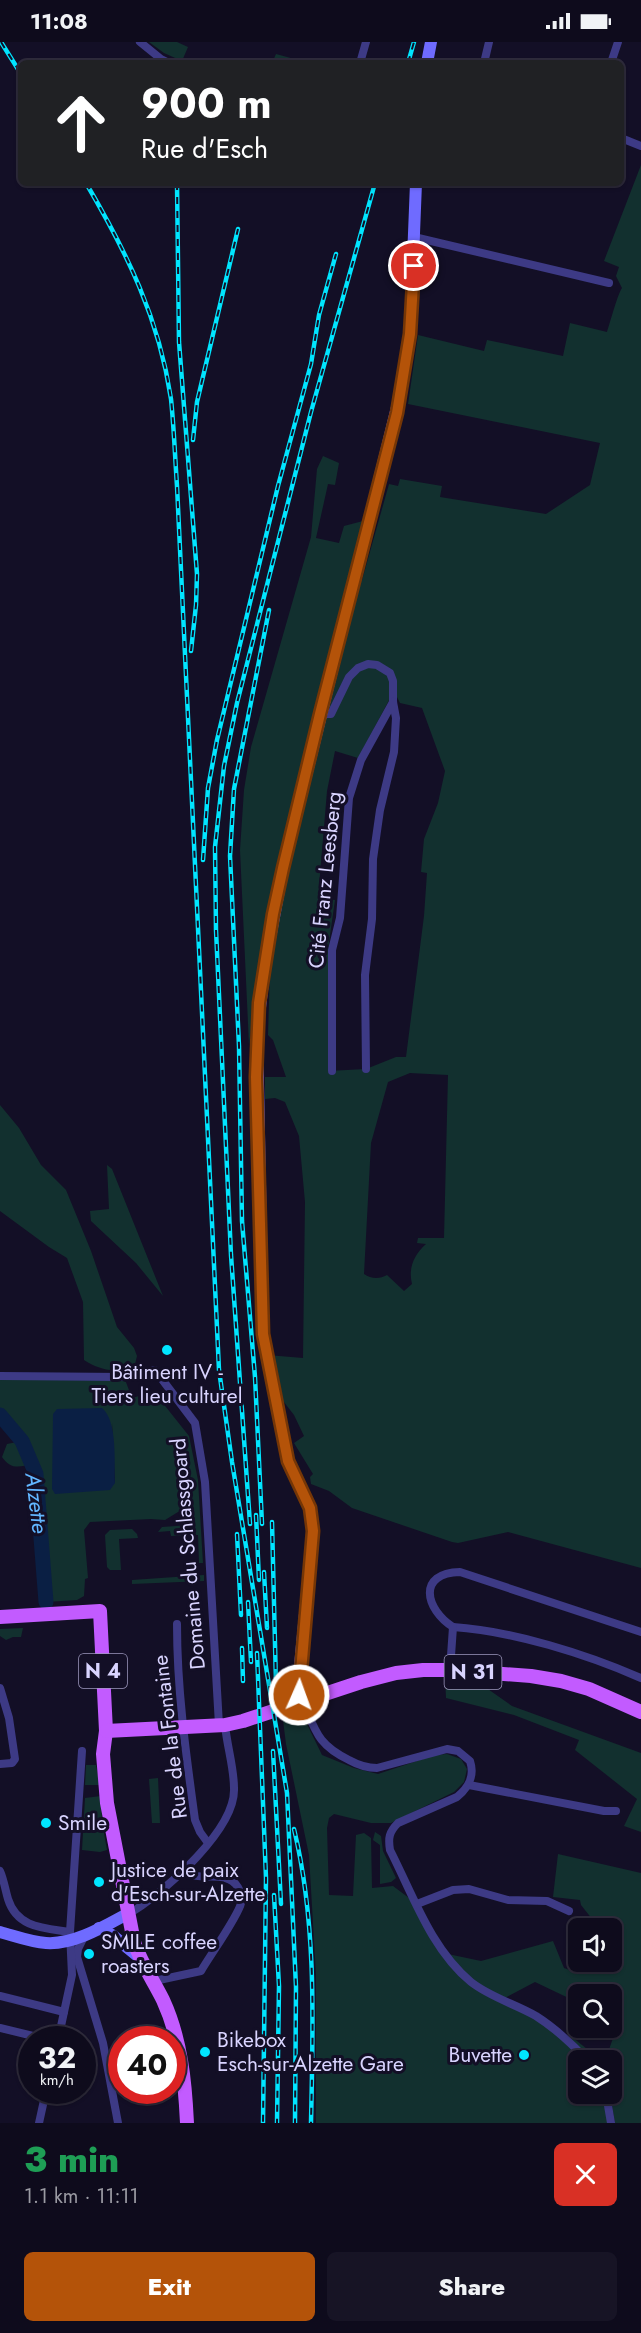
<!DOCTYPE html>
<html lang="en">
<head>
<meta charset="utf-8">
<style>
  body { margin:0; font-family:Jost,sans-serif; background:#171425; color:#f1f3f6; height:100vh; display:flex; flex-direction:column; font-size:22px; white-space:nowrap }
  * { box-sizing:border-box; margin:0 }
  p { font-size:20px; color:#9b9ba3 }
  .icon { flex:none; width:33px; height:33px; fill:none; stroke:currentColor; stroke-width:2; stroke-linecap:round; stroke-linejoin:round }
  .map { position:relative; height:2081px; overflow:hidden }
  .details { display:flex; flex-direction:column; background:#0e0b1c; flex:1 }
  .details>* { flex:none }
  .banner { position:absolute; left:18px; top:18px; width:606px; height:126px; border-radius:9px; box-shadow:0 2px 4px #0004,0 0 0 2px #2e2b3b; background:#202124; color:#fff; overflow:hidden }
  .controls { position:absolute; left:568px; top:1876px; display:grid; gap:12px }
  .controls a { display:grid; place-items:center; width:54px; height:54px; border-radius:9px; background:#0e0b1c; box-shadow:0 2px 4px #0004,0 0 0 2px #2e2b3b; font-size:30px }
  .speed { position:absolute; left:18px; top:1984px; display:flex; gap:12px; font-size:30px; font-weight:700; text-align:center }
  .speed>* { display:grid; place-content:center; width:78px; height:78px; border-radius:50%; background:#0e0b1c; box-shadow:0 2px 4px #0004,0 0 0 2px #2e2b3b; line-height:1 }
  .speed small { font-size:15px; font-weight:400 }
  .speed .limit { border:9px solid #d22; background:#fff; color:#111 }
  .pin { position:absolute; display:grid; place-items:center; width:51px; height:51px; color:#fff; margin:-26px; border:3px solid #fff; border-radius:50%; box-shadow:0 2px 6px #0007 }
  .me { position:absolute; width:66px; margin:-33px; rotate:2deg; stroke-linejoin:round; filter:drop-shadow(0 0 4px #0008) }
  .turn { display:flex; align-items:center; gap:21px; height:126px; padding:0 24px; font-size:27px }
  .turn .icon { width:78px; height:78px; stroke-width:2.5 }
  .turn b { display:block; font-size:42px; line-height:51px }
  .round { display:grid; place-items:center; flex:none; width:63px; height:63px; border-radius:9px; background:#171425 }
  .headline { display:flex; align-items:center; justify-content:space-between; height:102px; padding:0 24px }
  h1 { font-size:36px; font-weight:800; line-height:45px; color:#1e9e55 }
  .action { display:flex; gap:12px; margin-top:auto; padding:12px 24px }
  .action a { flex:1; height:69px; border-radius:9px; background:#b45309; color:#fff; font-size:24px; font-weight:800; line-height:69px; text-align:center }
  .action a+a { background:#171425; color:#f1f3f6 }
  .status { display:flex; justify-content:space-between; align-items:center; height:42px; padding:0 30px; background:#0e0b1c; direction:ltr }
  .status svg { height:16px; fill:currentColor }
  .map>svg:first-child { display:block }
  .green { fill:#12302f; fill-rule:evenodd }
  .water { fill:#0a1f44 }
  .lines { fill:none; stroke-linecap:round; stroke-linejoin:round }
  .river { stroke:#0a1f44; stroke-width:15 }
  .street { stroke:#3d3a85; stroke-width:8 }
  .secondary { stroke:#6f6bff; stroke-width:12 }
  .primary { stroke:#c25bff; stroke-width:14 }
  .rail-casing { stroke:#00e5ff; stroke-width:4.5 }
  .rail { stroke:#130f26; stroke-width:2; stroke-dasharray:7; stroke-linecap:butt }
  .route-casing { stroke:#753606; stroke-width:15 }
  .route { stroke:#b45309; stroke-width:10 }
  .poi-dot { fill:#00e5ff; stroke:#130f26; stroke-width:2 }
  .labels { text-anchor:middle; stroke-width:6; stroke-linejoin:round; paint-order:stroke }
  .shield { fill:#130f26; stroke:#9e99be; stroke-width:1.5 }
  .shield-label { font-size:20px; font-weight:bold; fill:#d9d4ff }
  .street-label { font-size:21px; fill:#d9d4ff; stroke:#130f26 }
  .poi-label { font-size:21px; fill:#d9d4ff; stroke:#130f26; text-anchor:start }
  .water-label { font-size:22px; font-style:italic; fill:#62b6ff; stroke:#130f26 }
</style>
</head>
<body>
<div class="status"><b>11:08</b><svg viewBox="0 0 49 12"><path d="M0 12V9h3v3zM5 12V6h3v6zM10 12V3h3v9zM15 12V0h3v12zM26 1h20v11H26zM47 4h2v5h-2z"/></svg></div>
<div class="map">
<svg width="641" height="2081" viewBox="0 0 641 2081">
  <rect width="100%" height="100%" fill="#130f26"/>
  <g class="green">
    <path d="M 149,0 L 177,0 L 188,5 L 182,19 L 164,11 Z"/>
    <path d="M 276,12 L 309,21 L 272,21 Z"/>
    <path d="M 641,123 L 641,1526 L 508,1490 L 458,1501 L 452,1500 L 352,1466 L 329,1449 L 311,1442 L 310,1435 L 313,1432 L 294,1401 L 304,1394 L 294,1373 L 273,1346 L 267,1313 L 303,1316 L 305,1160 L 299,1094 L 285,1060 L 275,1056 L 265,1057 L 265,1035 L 286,1035 L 273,998 L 268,993 L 270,926 L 259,922 L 249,1003 L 240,808 L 244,748 L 251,705 L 311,495 L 317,427 L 323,414 L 339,421 L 335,443 L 328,442 L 316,496 L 339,501 L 344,484 L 363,479 L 340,570 L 342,583 L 355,536 L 362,538 L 389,442 L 398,444 L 400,437 L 442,444 L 440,455 L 546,472 L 590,443 L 600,401 L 408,362 L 418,293 L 484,309 L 487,298 L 563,314 L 570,281 L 607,290 C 610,281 618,251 622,246 L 616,234 L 619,225 L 604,219 ZM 394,649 L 400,661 L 422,666 L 445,729 L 438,761 L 424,797 L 421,830 L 427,831 L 424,874 L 406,1015 L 396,1015 L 366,1027 L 328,1029 L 328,907 L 335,858 L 318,856 L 327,749 L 335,709 L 358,716 ZM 410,1031 L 448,1033 L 444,1196 L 418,1196 L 417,1201 L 426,1202 C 414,1213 408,1226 412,1242 L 404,1249 L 387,1233 C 380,1237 371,1237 364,1232 L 371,1101 L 388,1040 Z"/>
    <path d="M 0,1063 L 19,1086 L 41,1123 L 66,1148 L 91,1209 L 117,1285 L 134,1306 L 137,1314 L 135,1322 C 117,1333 100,1328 84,1318 L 83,1260 L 67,1216 L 49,1205 L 0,1169 Z"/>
    <path d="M 107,1123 L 112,1127 L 163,1254 L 136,1221 L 91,1179 L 90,1169 L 109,1167 Z"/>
    <path d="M 0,1334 L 124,1335 L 132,1356 L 154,1350 L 189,1394 L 198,1438 L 203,1521 L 199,1521 L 198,1493 L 171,1494 L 170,1489 L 158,1490 L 162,1485 L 190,1483 L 189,1469 L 178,1470 L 165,1478 L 151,1477 L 90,1480 L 84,1488 L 88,1536 L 85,1537 L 84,1554 L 77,1558 L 46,1560 L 38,1445 L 29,1444 L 28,1436 L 36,1431 L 33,1422 C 19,1425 11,1428 2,1415 L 7,1402 L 22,1399 L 0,1373 ZM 112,1381 L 115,1440 L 110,1447 Z"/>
    <path d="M 132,1487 L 137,1492 L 138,1496 L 119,1497 L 121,1528 L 110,1528 L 107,1525 L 105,1493 L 110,1488 Z"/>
    <path d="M 204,1533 L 204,1539 L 132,1542 L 132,1538 Z"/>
    <path d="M 23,1586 L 21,1595 L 13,1595 L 6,1598 L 0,1594 L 0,1587 Z"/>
    <path d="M 445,1635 L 486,1637 L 485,1645 L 512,1664 L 641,1711 L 641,1790 L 624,1784 L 637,1757 L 575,1708 L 579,1698 L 514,1673 L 446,1656 Z"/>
    <path d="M 296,1674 L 304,1676 L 322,1713 L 354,1726 L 378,1732 L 435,1713 L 447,1712 L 461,1717 L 467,1727 L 464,1740 L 454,1750 L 391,1781 L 371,1781 L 334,1772 L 329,1776 L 327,1786 L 329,1853 L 353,1854 L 356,1793 L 364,1791 L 371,1796 L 372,1846 L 393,1844 L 417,1862 L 443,1911 L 481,1919 L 553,1899 L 564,1926 L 578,1931 L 592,1920 L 612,1920 L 612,1887 L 600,1887 L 581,1863 L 580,1858 L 553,1855 L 558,1812 L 641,1831 L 641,2081 L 615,2081 L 610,2052 L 612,2052 L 612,2019 L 605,2019 L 619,1979 L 612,1976 L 612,1953 L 579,1953 L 579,1961 L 535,1940 L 503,1957 L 562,1994 L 572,1995 L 602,2019 L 579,2019 L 579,2052 L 606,2052 L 611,2081 L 316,2081 L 316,1933 L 309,1813 L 286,1702 L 283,1678 Z"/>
    <path d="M 86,1723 L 96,1723 L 100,1743 L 85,1743 Z"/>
    <path d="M 158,1736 L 160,1781 L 152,1781 L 149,1737 Z"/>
    <path d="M 101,1754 L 102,1780 L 107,1808 L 100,1810 L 82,1808 L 85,1756 Z"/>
    <path d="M 375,1790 L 381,1794 L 383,1809 L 396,1836 L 391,1840 L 380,1842 L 380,1803 L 373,1798 Z"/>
  </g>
  <path class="water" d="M 102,1366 C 118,1379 114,1421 115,1441 L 110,1448 L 55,1452 L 52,1447 L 53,1372 L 57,1367 Z"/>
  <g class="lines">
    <path class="river" d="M 0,1373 L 22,1399 L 36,1432 L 46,1560"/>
    <g class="street">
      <path d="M 140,0 L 161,17 L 169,21"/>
      <path d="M 360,21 L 366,0"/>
      <path d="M 484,21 L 489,0"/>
      <path d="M 611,21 L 618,0"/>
      <path d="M 621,96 L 641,104"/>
      <path d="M 414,195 L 609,241"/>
      <path d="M 320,672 L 331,672 L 349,635 L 358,626 L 368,622 L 377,623 L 390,631 L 393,639 L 393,660 L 396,676 L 394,710 L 380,768 L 373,817 L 372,877 L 365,933 L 366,1027"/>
      <path d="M 332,1029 L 332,908 L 340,876 L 349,756 L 361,718 L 393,660"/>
      <path d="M 0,1334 L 124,1335 L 155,1328 L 195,1381 L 205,1440 L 219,1683"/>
      <path d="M 177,1582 C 177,1648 186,1712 195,1778 L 200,1790 L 208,1801"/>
      <path d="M 641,1590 L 460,1530 C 417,1531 425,1567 453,1585 C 513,1589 586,1612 641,1636"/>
      <path d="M 450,1628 L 453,1585"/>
      <path d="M 0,1646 L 9,1676 L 15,1717 L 12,1721 L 0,1722"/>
      <path d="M 303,1660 C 316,1690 318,1703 349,1718 C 358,1723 367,1726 377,1726 L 447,1707 L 458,1709 L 470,1719 C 475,1734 469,1745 457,1755 L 398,1781 C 389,1790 388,1796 390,1808 C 413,1853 431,1907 471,1940 C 490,1955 515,1962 536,1974 C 555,1986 573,2003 588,2019"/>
      <path d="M 469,1743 L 604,1769 L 616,1769"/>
      <path d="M 0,1829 C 4,1838 5,1847 8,1857 C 17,1886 44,1886 70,1890"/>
      <path d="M 417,1862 L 453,1848 L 469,1847 L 508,1858 L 547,1859 L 569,1869"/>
      <path d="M 135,1868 C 167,1847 236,1787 234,1746 C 234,1726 227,1704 225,1683"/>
      <path d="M 85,1893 L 78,1907 L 77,1915 L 103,2001 L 118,2081"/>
      <path d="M 154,1942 L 159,1938 L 201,1929 C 209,1915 239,1873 241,1861 C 243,1850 236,1838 225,1836 C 211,1832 196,1839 185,1828"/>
      <path d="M 0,1954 L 64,1970"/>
      <path d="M 0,1986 L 50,1998"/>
      <path d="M 58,1998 L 72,1933 L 70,1890 L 82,1709"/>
      <path d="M 606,2052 L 611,2081"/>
      <path d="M 39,2081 L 46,2049"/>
    </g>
    <g class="secondary">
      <path d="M 427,21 L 431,0"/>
      <path d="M 303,1660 L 298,1644 L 313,1489 L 310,1466 L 288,1419 L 263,1292 L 257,991 L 265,923 L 283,827 L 402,345 L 410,292 L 416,141"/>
      <path d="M 99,1886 L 112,1893 L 139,1915"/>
      <path d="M 0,1890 C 15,1894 31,1900 46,1901 C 74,1903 105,1884 129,1871"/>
    </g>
    <g class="primary">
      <path d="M 0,1575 L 100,1569 L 106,1689 L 103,1712 L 107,1761 L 134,1900 C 141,1921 153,1938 163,1958 C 181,1997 185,2039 187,2081"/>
      <path d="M 106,1689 L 225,1683 L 243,1679 L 361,1640 L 396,1631 L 423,1628 L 450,1628 L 531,1634 L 561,1639 L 589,1647 L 641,1670"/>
    </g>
    <defs>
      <g id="rail">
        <path d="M 1,0 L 21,32"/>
        <path d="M 408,21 L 414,0"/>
        <path d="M 86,141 C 127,211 159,276 171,357 C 174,386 175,415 177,444 L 219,1328 L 232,1420 L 287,1751 L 296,1945 L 295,2081"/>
        <path d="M 177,141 L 179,300 L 197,532 L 196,563 L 191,609"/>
        <path d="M 193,398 L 197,360 L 238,187"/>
        <path d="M 203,818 L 208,746 L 217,698 L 278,444 L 311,322 L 319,273 L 336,212"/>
        <path d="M 256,1473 L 259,1538"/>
        <path d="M 272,1480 L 276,1642"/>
        <path d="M 250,1482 L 231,1213 L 216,888 L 215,805 L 224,724 L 237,661 L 311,370 L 375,141"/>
        <path d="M 262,1482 L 255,1335 L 242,1179 L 239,1004 L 230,814 L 234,747 L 269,568"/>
        <path d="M 237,1492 L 241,1573"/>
        <path d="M 264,1530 L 267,1586"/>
        <path d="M 248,1560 L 251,1620"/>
        <path d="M 242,1606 L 243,1639"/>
        <path d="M 257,1611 L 266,1836 L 263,2081"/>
        <path d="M 273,1709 L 281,1862"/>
        <path d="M 294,1787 C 317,1882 313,1984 311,2081"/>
        <path d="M 274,1853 L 279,1944 L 277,2081"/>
      </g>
    </defs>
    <use href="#rail" class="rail-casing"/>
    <use href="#rail" class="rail"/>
  </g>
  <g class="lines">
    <defs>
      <path id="route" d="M 299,1653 L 313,1489 L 310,1466 L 288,1419 L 263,1292 L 256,1035 L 259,961 L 273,872 L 283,826 L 320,672 L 397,371 L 410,292 L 414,224"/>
    </defs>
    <use href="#route" class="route-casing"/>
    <use href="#route" class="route"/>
  </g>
  <g class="poi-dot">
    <circle cx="167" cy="1308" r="6"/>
    <circle cx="46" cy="1781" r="6"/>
    <circle cx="99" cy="1840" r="6"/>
    <circle cx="89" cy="1912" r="6"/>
    <circle cx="205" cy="2010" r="6"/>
    <circle cx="524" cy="2013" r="6"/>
  </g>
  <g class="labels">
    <g class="shield">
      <rect x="79" y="1612" width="48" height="34" rx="4.5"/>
      <rect x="444.5" y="1613" width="57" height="34" rx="4.5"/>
    </g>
    <g class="shield-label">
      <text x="103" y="1636">N 4</text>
      <text x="473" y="1637">N 31</text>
    </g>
    <g class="street-label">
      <text transform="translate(325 838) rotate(-84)" y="7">Cité Franz Leesberg</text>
      <text transform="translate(188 1512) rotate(-95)" y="7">Domaine du Schlassgoard</text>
      <text transform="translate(170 1695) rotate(-97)" y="7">Rue de la Fontaine</text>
    </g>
    <g class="poi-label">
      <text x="167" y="1337" text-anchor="middle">Bâtiment IV -<tspan x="167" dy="24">Tiers lieu culturel</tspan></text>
      <text x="58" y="1788">Smile</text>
      <text x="111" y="1835">Justice de paix<tspan x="111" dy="24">d'Esch-sur-Alzette</tspan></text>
      <text x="101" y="1907">SMILE coffee<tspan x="101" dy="24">roasters</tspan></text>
      <text x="217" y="2005">Bikebox<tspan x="217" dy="24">Esch-sur-Alzette Gare</tspan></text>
      <text x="512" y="2020" text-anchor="end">Buvette</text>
    </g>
    <g class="water-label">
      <text transform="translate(37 1461) rotate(83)" y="8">Alzette</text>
    </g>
  </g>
</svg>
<div class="controls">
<a><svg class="icon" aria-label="sound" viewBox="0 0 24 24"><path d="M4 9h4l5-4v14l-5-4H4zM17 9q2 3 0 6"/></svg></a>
<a><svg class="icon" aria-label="search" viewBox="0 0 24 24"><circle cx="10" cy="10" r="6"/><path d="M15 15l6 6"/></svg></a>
<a><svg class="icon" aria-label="layers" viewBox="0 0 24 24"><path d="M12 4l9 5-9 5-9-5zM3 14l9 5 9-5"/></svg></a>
</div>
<div class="speed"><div>32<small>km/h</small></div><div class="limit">40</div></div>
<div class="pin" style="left:414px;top:224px;background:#d93025"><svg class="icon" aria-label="arrive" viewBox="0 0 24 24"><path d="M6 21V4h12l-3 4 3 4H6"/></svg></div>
<svg class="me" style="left:299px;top:1653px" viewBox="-20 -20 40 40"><circle r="17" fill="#b45309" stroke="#fff" stroke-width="3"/><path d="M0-11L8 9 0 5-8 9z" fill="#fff"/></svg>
<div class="banner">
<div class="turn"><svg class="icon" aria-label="ahead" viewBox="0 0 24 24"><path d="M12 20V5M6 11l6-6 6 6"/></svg><div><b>900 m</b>Rue d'Esch</div></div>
</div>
</div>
<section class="details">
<div class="headline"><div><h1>3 min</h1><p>1.1 km · 11:11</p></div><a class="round" style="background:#d93025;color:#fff"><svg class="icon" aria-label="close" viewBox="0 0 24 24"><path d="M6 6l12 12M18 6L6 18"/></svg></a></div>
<div class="action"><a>Exit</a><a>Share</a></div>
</section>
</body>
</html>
